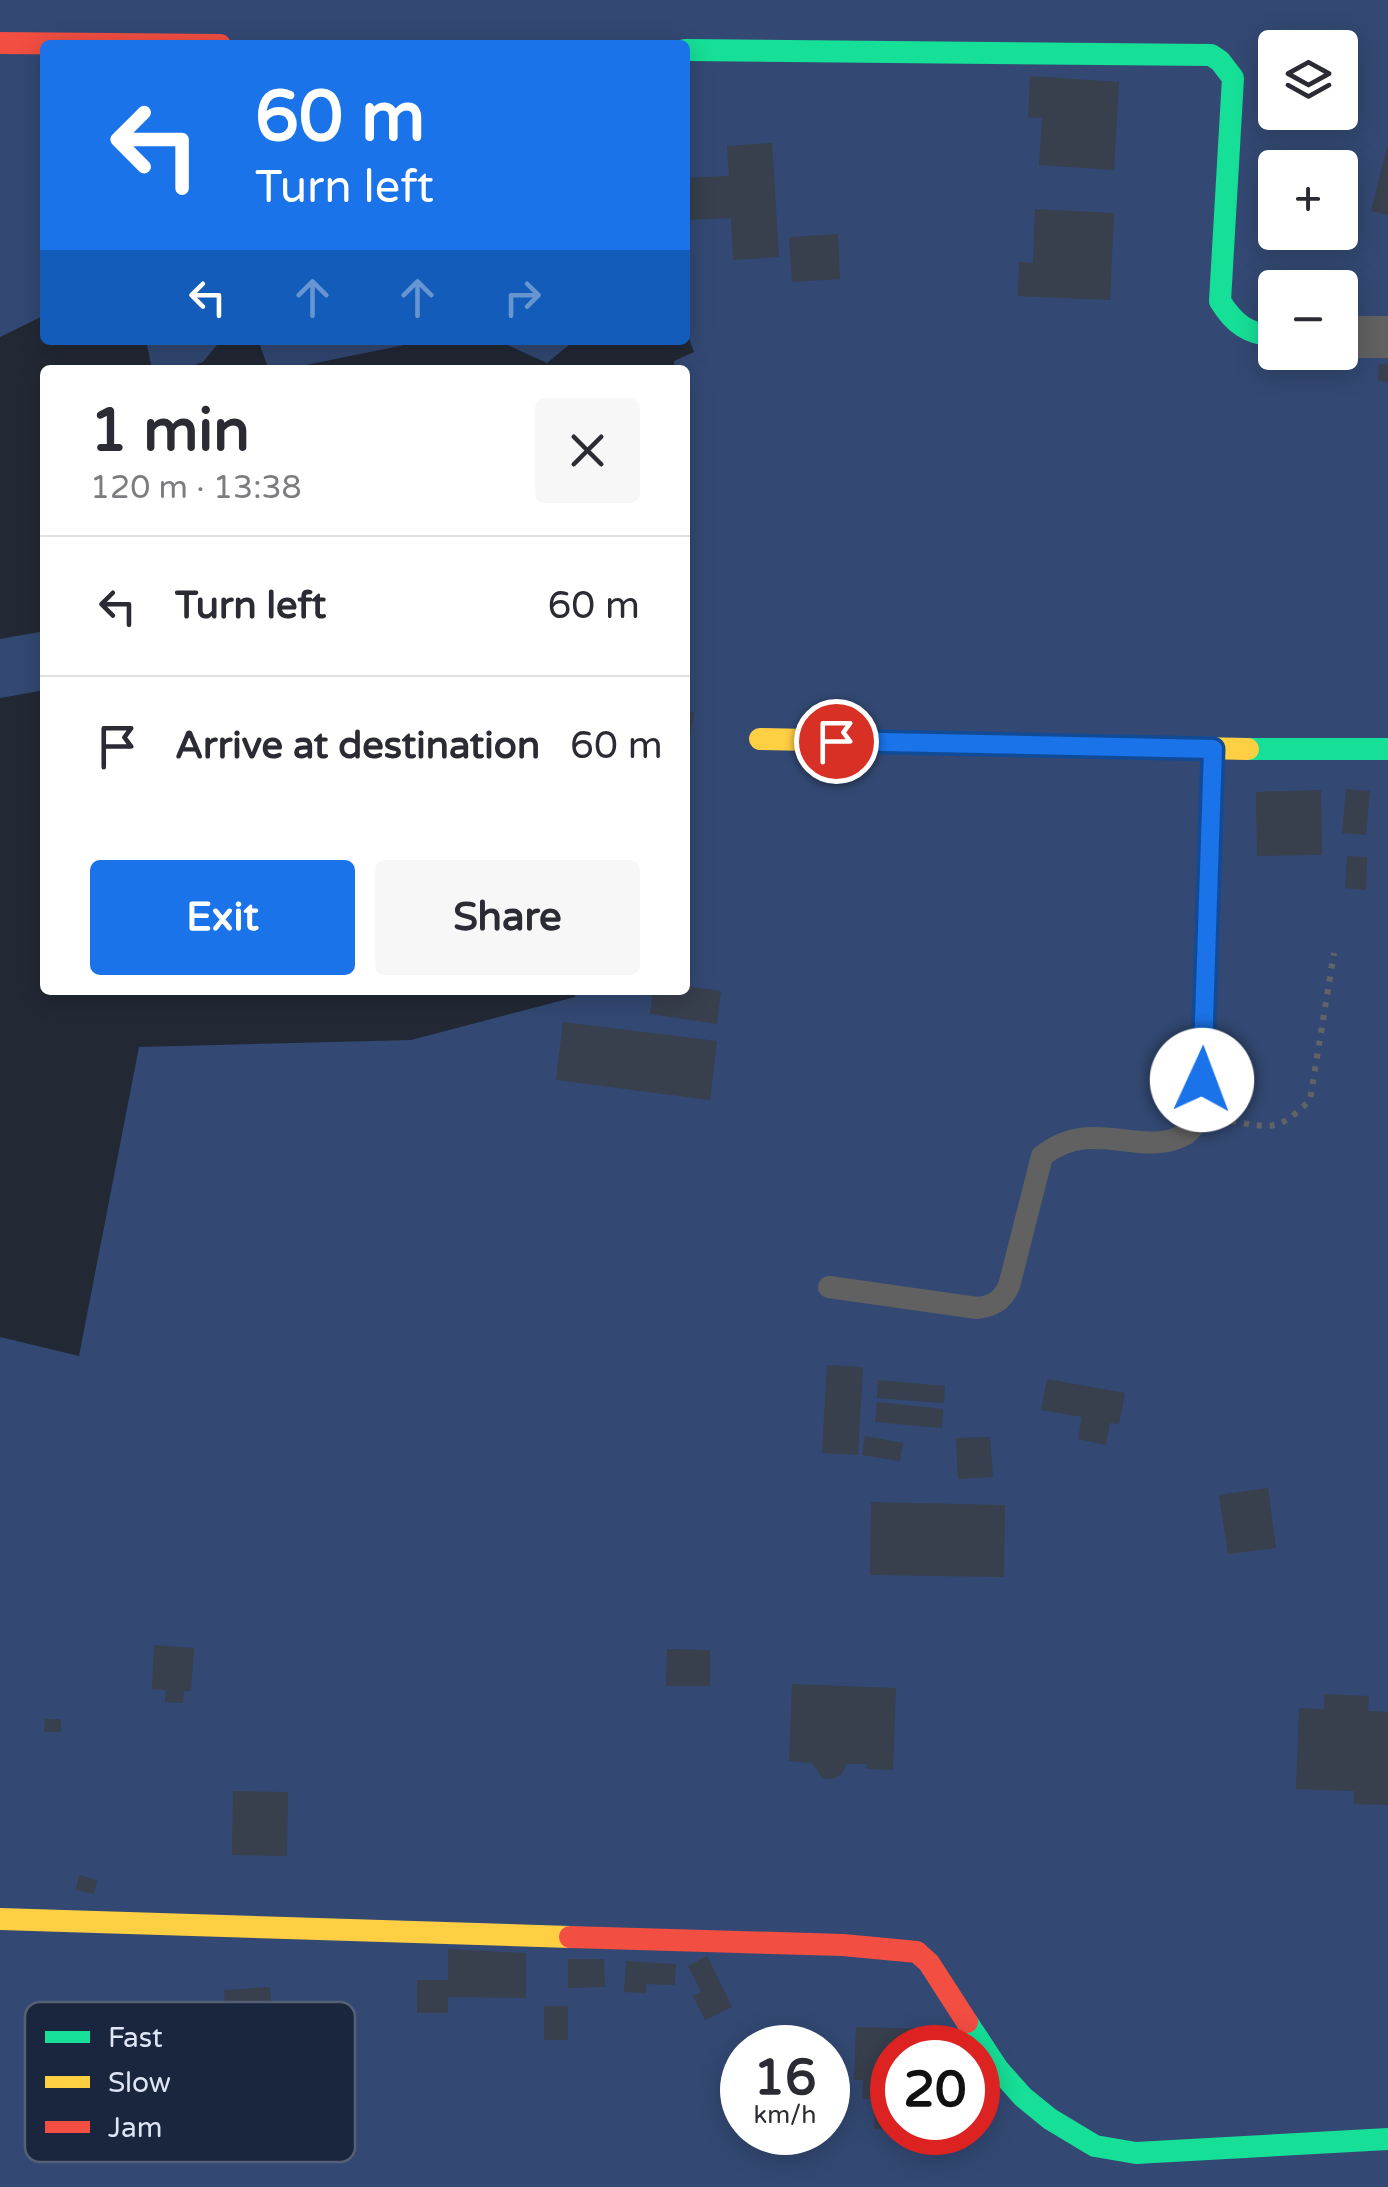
<!DOCTYPE html>
<html lang="en">
<head>
<meta charset="utf-8">
<style>
  body { margin:0; font-family:"Varela Round",sans-serif; background:#f7f7f7; color:#2b2b33; height:100vh; display:flex; flex-direction:column; font-size:38px; white-space:nowrap }
  * { box-sizing:border-box; margin:0 }
  p { font-size:32px; color:#7c7c81 }
  .icon { flex:none; width:55px; height:55px; fill:none; stroke:currentColor; stroke-width:2; stroke-linecap:round; stroke-linejoin:round }
  .map { position:relative; flex:1; overflow:hidden }
  .details { position:absolute; left:40px; top:365px; width:650px; height:630px; display:flex; flex-direction:column; background:#fff; border-radius:10px; box-shadow:0 5px 25px #0003 }
  .details>* { flex:none }
  .guide { position:absolute; left:40px; top:40px; width:650px; height:305px; border-radius:10px; box-shadow:0 5px 25px #0003; background:#1a73e8; color:#fff; overflow:hidden }
  .controls { position:absolute; left:1258px; top:30px; display:grid; gap:20px }
  .controls a { display:grid; place-items:center; width:100px; height:100px; border-radius:10px; background:#fff; box-shadow:0 5px 25px #0003; font-size:50px }
  .speed { position:absolute; left:720px; top:2025px; display:flex; gap:20px; font-size:50px; font-weight:700; text-align:center }
  .speed>* { display:grid; place-content:center; width:130px; height:130px; border-radius:50%; background:#fff; box-shadow:0 5px 25px #0003; line-height:1 }
  .speed small { font-size:25px; font-weight:400 }
  .speed .limit { border:15px solid #d22; background:#fff; color:#111 }
  .pin { position:absolute; display:grid; place-items:center; width:85px; height:85px; color:#fff; margin:-42px; border:5px solid #fff; border-radius:50%; box-shadow:0 2px 10px #0007 }
  .me { position:absolute; width:110px; margin:-55px; rotate:2deg; stroke-linejoin:round; filter:drop-shadow(0 0 8px #0008) }
  .turn { display:flex; align-items:center; gap:35px; height:210px; padding:0 50px; font-size:45px }
  .turn .icon { width:130px; height:130px; stroke-width:2.5 }
  .turn b { display:block; font-size:70px; line-height:85px }
  .lanes { display:flex; align-items:center; height:95px; padding:0 50px; background:#0003; justify-content:center; gap:50px; direction:ltr }
  .lanes .off { opacity:.35 }
  .round { display:grid; place-items:center; flex:none; width:105px; height:105px; border-radius:10px; background:#f7f7f7 }
  .summary { display:flex; align-items:center; justify-content:space-between; height:170px; padding:0 50px }
  h1 { font-size:60px; font-weight:700; line-height:75px }
  .primary-button { display:flex; gap:20px; margin-top:auto; padding:20px 50px }
  .primary-button a { flex:1; height:115px; border-radius:10px; background:#1a73e8; color:#fff; font-size:40px; font-weight:700; line-height:115px; text-align:center }
  .primary-button a+a { background:#f7f7f7; color:#2b2b33 }
  ul { padding:0; list-style:none }
  li { display:flex; align-items:center; gap:30px; height:140px; padding:0 50px; border-top:2px solid #e1e1e2 }
  li div { flex:1 }
  li b { display:block; font-size:38px }
  li em { font-style:normal }
  .map>svg:first-child { display:block }
  .green { fill:#334973; fill-rule:evenodd }
  .building { fill:#383f4d }
  .lines { fill:none; stroke-linecap:round; stroke-linejoin:round }
  .path { stroke:#616467; stroke-width:6; stroke-dasharray:5 8; stroke-linecap:butt }
  .lane { stroke:#606160; stroke-width:22 }
  .street { stroke:#606160; stroke-width:42 }
  .fast { stroke:#16e098; stroke-width:22 }
  .slow { stroke:#ffcf43; stroke-width:22 }
  .jam { stroke:#f24e42; stroke-width:22 }
  .route-casing { stroke:#114b97; stroke-width:25 }
  .route { stroke:#1a73e8; stroke-width:18 }
  .key { fill:#1a263d; stroke:#556074; stroke-width:2.5 }
  .key-label { font-size:28px; fill:#dee6f6 }
</style>
</head>
<body>
<div class="map">
<svg width="1388" height="2187" viewBox="0 0 1388 2187">
  <rect width="100%" height="100%" fill="#222935"/>
  <g class="green">
    <path d="M 0,0 L 1388,0 L 1388,2187 L 0,2187 L 0,1337 L 79,1356 L 139,1047 L 411,1040 L 575,997 L 574,990 L 685,990 L 685,531 L 689,448 L 685,426 L 685,370 L 675,370 L 674,361 L 694,352 L 685,328 L 685,45 L 45,45 L 45,315 L 0,337 ZM 1275,48 L 1340,48 L 1340,112 L 1275,112 ZM 1275,168 L 1340,168 L 1340,232 L 1275,232 ZM 1275,288 L 1340,288 L 1340,352 L 1275,352 ZM 742,2048 L 828,2048 L 828,2132 L 742,2132 ZM 892,2048 L 978,2048 L 978,2132 L 892,2132 Z"/>
    <path d="M 146,340 L 221,340 L 203,362 L 181,370 L 152,370 Z"/>
    <path d="M 258,340 L 575,340 L 547,363 L 499,341 L 429,340 L 281,370 L 269,370 Z"/>
    <path d="M 45,631 L 45,690 L 0,698 L 0,639 Z"/>
  </g>
  <g class="building">
    <path d="M 1030,76 L 1119,82 L 1114,170 L 1039,165 L 1042,118 L 1028,117 Z"/>
    <path d="M 772,143 L 779,257 L 733,260 L 731,218 L 685,220 L 685,178 L 729,176 L 727,146 Z"/>
    <path d="M 1387,147 L 1388,147 L 1388,215 L 1371,211 Z"/>
    <path d="M 1035,209 L 1114,213 L 1110,300 L 1018,296 L 1019,262 L 1033,263 Z"/>
    <path d="M 838,234 L 840,279 L 792,282 L 789,237 Z"/>
    <path d="M 1379,364 L 1388,365 L 1388,382 L 1378,381 Z"/>
    <path d="M 685,711 L 694,712 L 687,758 L 685,758 Z"/>
    <path d="M 1346,789 L 1370,791 L 1366,835 L 1342,833 Z"/>
    <path d="M 1321,790 L 1322,855 L 1257,856 L 1256,792 Z"/>
    <path d="M 1347,856 L 1367,857 L 1366,890 L 1345,888 Z"/>
    <path d="M 685,986 L 721,991 L 717,1024 L 650,1014 L 653,990 L 685,990 Z"/>
    <path d="M 563,1022 L 717,1041 L 710,1100 L 556,1080 Z"/>
    <path d="M 827,1365 L 863,1367 L 858,1455 L 822,1453 Z"/>
    <path d="M 1047,1379 L 1125,1393 L 1119,1424 L 1110,1423 L 1106,1445 L 1078,1439 L 1082,1417 L 1041,1410 Z"/>
    <path d="M 878,1380 L 945,1386 L 944,1403 L 877,1398 Z"/>
    <path d="M 877,1402 L 943,1409 L 942,1428 L 875,1422 Z"/>
    <path d="M 865,1436 L 903,1443 L 900,1461 L 862,1455 Z"/>
    <path d="M 990,1437 L 993,1477 L 958,1479 L 956,1438 Z"/>
    <path d="M 1268,1488 L 1276,1548 L 1228,1554 L 1219,1495 Z"/>
    <path d="M 871,1502 L 1005,1505 L 1004,1577 L 870,1575 Z"/>
    <path d="M 154,1645 L 194,1648 L 191,1691 L 184,1691 L 183,1703 L 165,1702 L 166,1690 L 152,1689 Z"/>
    <path d="M 667,1649 L 710,1650 L 710,1686 L 666,1686 Z"/>
    <path d="M 792,1684 L 896,1688 L 893,1770 L 866,1769 L 867,1764 L 847,1764 L 842,1774 L 832,1779 L 822,1778 L 812,1763 L 789,1761 Z"/>
    <path d="M 1324,1694 L 1369,1696 L 1368,1711 L 1388,1712 L 1388,1805 L 1354,1804 L 1354,1791 L 1296,1789 L 1299,1708 L 1324,1709 Z"/>
    <path d="M 45,1719 L 61,1719 L 61,1732 L 44,1732 Z"/>
    <path d="M 233,1791 L 288,1792 L 287,1856 L 232,1855 Z"/>
    <path d="M 79,1875 L 97,1880 L 94,1894 L 76,1890 Z"/>
    <path d="M 448,1949 L 526,1953 L 526,1998 L 448,1997 L 448,2013 L 417,2013 L 417,1980 L 448,1980 Z"/>
    <path d="M 707,1956 L 732,2007 L 705,2020 L 693,1996 L 701,1992 L 688,1966 Z"/>
    <path d="M 568,1959 L 604,1959 L 605,1987 L 568,1988 Z"/>
    <path d="M 626,1961 L 676,1964 L 675,1985 L 646,1984 L 646,1993 L 624,1992 Z"/>
    <path d="M 270,1987 L 275,2052 L 229,2054 L 224,1990 Z"/>
    <rect x="544" y="2006" width="24" height="34"/>
    <path d="M 856,2027 L 934,2029 L 934,2048 L 892,2048 L 892,2129 L 874,2129 L 874,2099 L 862,2099 L 863,2080 L 854,2080 Z"/>
  </g>
  <g class="lines">
    <path class="path" d="M 1231,1121 C 1272,1128 1278,1132 1310,1100 L 1334,953"/>
    <path class="lane" d="M 829,1287 L 977,1308 C 993,1306 1002,1301 1009,1286 L 1042,1156 C 1094,1115 1140,1160 1186,1134 C 1192,1130 1197,1122 1201,1116 L 1213,749"/>
    <path class="street" d="M 1340,337 L 1388,337"/>
    <g class="fast">
      <path d="M 685,50 L 1211,55 L 1220,61 L 1233,78 L 1220,301 C 1234,324 1248,334 1275,336"/>
      <path d="M 1248,749 L 1388,749"/>
      <path d="M 967,2022 L 998,2069 L 1023,2097 L 1050,2119 L 1095,2146 L 1136,2153 L 1388,2139"/>
    </g>
    <g class="slow">
      <path d="M 760,739 L 1248,749"/>
      <path d="M 0,1919 L 570,1937"/>
    </g>
    <g class="jam">
      <path d="M 0,43 L 220,45"/>
      <path d="M 570,1937 L 843,1945 L 917,1952 L 929,1963 L 967,2022"/>
    </g>
  </g>
  <g class="lines">
    <defs>
      <path id="route" d="M 836,741 L 1213,749 L 1202,1080"/>
    </defs>
    <use href="#route" class="route-casing"/>
    <use href="#route" class="route"/>
  </g>
  <rect x="25" y="2002" width="330" height="160" rx="15" class="key"/>
  <rect x="45" y="2031" width="45" height="12" fill="#16e098"/>
  <rect x="45" y="2076" width="45" height="12" fill="#ffcf43"/>
  <rect x="45" y="2121" width="45" height="12" fill="#f24e42"/>
  <g class="key-label">
    <text x="108" y="2047">Fast</text>
    <text x="108" y="2092">Slow</text>
    <text x="108" y="2137">Jam</text>
  </g>
</svg>
<div class="controls">
<a><svg class="icon" aria-label="layers" viewBox="0 0 24 24"><path d="M12 4l9 5-9 5-9-5zM3 14l9 5 9-5"/></svg></a>
<a>+</a>
<a>−</a>
</div>
<div class="speed"><div>16<small>km/h</small></div><div class="limit">20</div></div>
<div class="pin" style="left:836px;top:741px;background:#d93025"><svg class="icon" aria-label="arrive" viewBox="0 0 24 24"><path d="M6 21V4h12l-3 4 3 4H6"/></svg></div>
<svg class="me" style="left:1202px;top:1080px" viewBox="-20 -20 40 40"><circle r="19" fill="#fff"/><path d="M0-13L10 11 0 6-10 11z" fill="#1a73e8"/></svg>
<div class="guide">
<div class="turn"><svg class="icon" aria-label="left" viewBox="0 0 24 24"><path d="M17 20v-9H6M10 6l-5 5 5 5"/></svg><div><b>60 m</b>Turn left</div></div>
<div class="lanes"><svg class="icon" aria-label="left" viewBox="0 0 24 24"><path d="M17 20v-9H6M10 6l-5 5 5 5"/></svg><svg class="icon off" aria-label="ahead" viewBox="0 0 24 24"><path d="M12 20V5M6 11l6-6 6 6"/></svg><svg class="icon off" aria-label="ahead" viewBox="0 0 24 24"><path d="M12 20V5M6 11l6-6 6 6"/></svg><svg class="icon off" aria-label="right" viewBox="0 0 24 24"><path d="M7 20v-9h11M14 6l5 5-5 5"/></svg></div>
</div>
<section class="details">
<div class="summary"><div><h1>1 min</h1><p>120 m · 13:38</p></div><a class="round"><svg class="icon" aria-label="close" viewBox="0 0 24 24"><path d="M6 6l12 12M18 6L6 18"/></svg></a></div>
<ul>
<li><svg class="icon" aria-label="left" viewBox="0 0 24 24"><path d="M17 20v-9H6M10 6l-5 5 5 5"/></svg><div><b>Turn left</b></div><em>60 m</em></li>
<li><svg class="icon" aria-label="arrive" viewBox="0 0 24 24"><path d="M6 21V4h12l-3 4 3 4H6"/></svg><div><b>Arrive at destination</b></div><em>60 m</em></li>
</ul>
<div class="primary-button"><a>Exit</a><a>Share</a></div>
</section>
</div>
</body>
</html>
